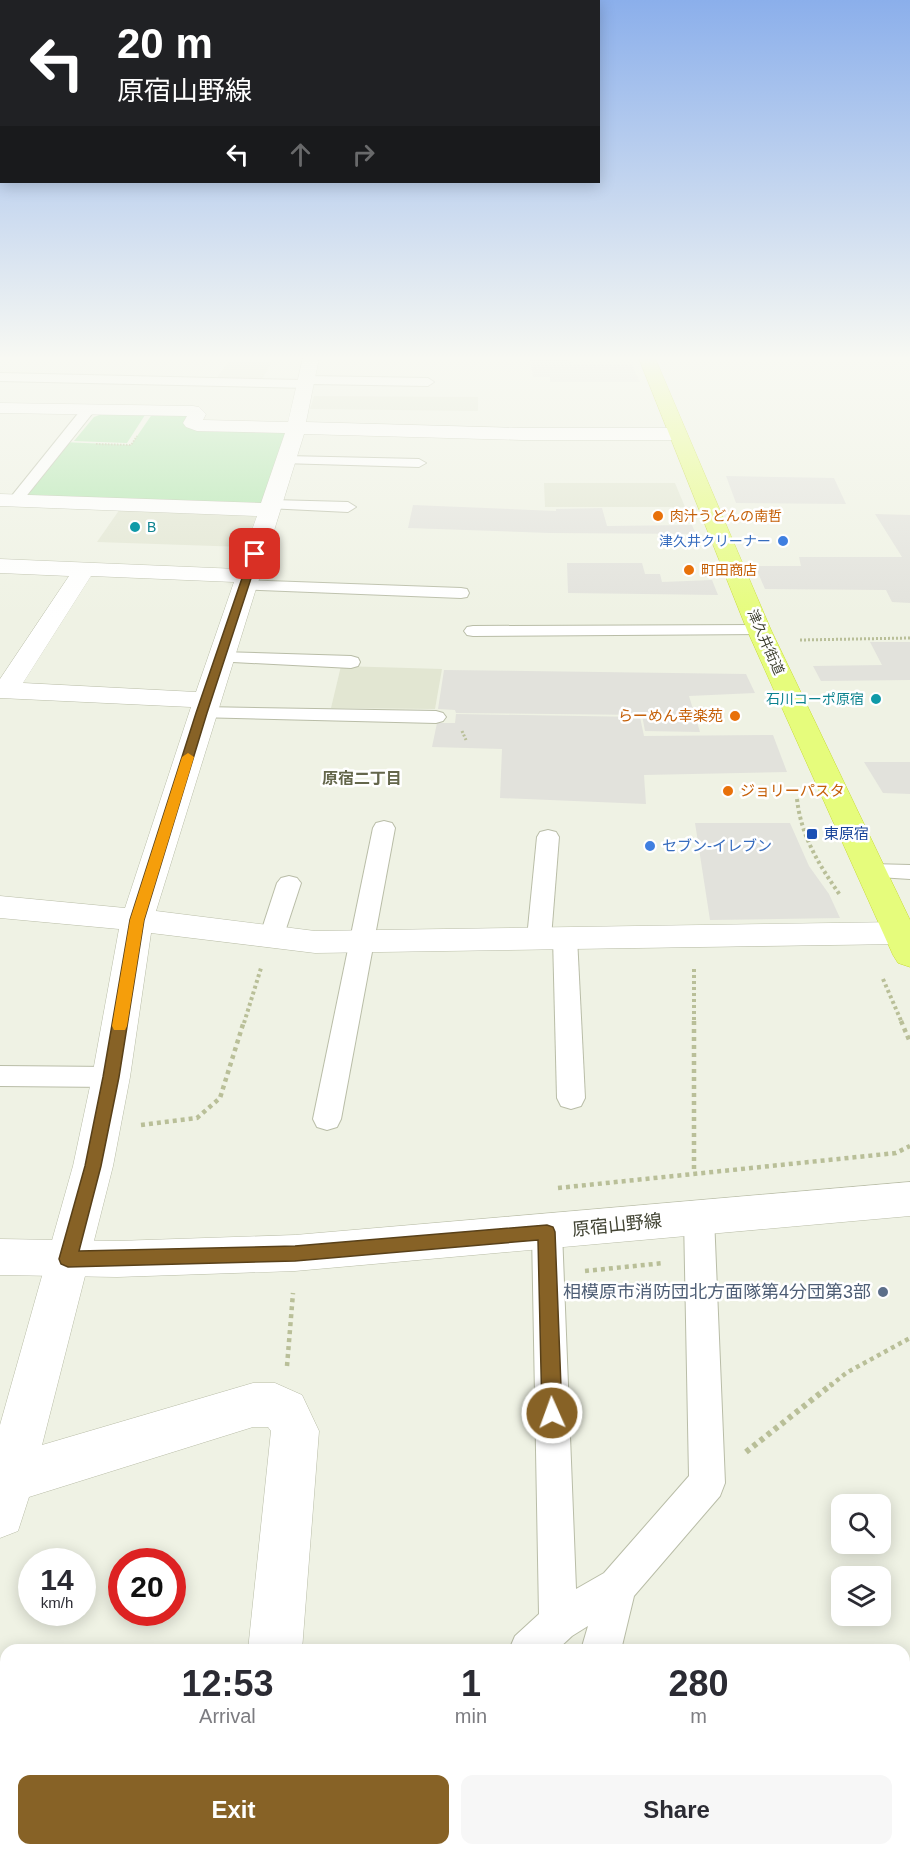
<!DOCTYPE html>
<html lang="en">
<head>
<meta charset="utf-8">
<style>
  body { margin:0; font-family:Helvetica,"Noto Sans JP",sans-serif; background:#f7f7f7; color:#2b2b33; height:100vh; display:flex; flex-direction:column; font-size:22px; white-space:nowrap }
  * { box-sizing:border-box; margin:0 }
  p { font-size:20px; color:#7c7c81 }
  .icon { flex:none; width:33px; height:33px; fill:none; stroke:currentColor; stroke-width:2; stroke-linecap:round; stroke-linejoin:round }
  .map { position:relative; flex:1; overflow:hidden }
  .side { position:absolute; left:0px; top:1644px; width:910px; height:212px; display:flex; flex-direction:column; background:#fff; border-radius:18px 18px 0 0; box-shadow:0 3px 15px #0003 }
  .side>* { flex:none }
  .guide { position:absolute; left:0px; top:0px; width:600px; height:183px; box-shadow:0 3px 15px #0003; background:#202124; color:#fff; overflow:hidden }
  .buttons { position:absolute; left:831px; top:1494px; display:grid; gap:12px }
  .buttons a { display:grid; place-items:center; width:60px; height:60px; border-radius:12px; background:#fff; box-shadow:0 3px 15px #0003; font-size:30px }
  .speed { position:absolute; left:18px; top:1548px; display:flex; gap:12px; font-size:30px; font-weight:700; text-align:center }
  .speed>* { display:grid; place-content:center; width:78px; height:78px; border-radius:50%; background:#fff; box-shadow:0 3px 15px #0003; line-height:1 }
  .speed small { font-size:15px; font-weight:400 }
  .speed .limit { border:9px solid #d22; background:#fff; color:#111 }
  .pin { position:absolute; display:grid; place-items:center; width:51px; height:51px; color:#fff; margin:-26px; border-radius:12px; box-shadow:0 3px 9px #0006 }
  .me { position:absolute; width:66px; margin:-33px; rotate:358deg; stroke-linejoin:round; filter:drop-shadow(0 0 4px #0008) }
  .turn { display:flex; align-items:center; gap:21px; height:126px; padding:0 18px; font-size:27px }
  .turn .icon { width:78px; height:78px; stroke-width:2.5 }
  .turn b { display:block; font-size:42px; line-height:51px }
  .lanes { display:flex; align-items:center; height:57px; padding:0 18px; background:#0003; justify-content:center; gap:30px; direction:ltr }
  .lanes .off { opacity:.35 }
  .eta { display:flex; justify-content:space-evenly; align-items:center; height:102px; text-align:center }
  .eta b { font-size:36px; font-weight:700; line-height:42px }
  .action { display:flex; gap:12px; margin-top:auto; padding:12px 18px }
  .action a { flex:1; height:69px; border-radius:12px; background:#876226; color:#fff; font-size:24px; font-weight:700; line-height:69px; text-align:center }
  .action a+a { background:#f7f7f7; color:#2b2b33 }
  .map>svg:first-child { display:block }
  .residential { fill:#e2e6d2 }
  .green { fill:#b0e6ad }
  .parking { fill:#e2e2dc }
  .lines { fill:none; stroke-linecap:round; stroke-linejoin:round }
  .service-casing { stroke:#b9bda7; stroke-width:2 }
  .minor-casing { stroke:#b9bda7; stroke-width:1 }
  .tertiary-casing { stroke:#b9bda7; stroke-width:1 }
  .trunk-casing { stroke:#c7db35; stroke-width:1 }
  .path-far4 { stroke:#b9bf98; stroke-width:2; stroke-dasharray:1.5 1.5; stroke-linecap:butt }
  .path-far3 { stroke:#b9bf98; stroke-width:3; stroke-dasharray:2 2; stroke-linecap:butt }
  .path-far2 { stroke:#b9bf98; stroke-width:4; stroke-dasharray:3 3; stroke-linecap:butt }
  .path-far1 { stroke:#b9bf98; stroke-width:4.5; stroke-dasharray:4 4; stroke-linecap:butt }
  .path { stroke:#b9bf98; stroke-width:6; stroke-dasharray:4.5 4.5; stroke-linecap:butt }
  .service { fill:#fff; fill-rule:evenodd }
  .minor { fill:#fff; fill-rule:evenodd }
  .tertiary { fill:#fff; fill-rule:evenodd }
  .trunk { fill:#e6fc7c; fill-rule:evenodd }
  .route { fill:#876226; stroke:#584019; stroke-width:1.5 }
  .slow { fill:#f59e0b }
  .food-dot { fill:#e8710a; stroke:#fff; stroke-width:2 }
  .culture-dot { fill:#0f9aa8; stroke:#fff; stroke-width:2 }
  .shop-dot { fill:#3f7fe0; stroke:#fff; stroke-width:2 }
  .transit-dot { fill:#1a4fb4; stroke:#fff; stroke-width:2 }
  .service-dot { fill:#5c6f8a; stroke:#fff; stroke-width:2 }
  .labels { text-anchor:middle; stroke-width:5; stroke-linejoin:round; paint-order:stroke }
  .far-food-label { font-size:14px; fill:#c56008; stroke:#fff; text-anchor:start }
  .far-culture-label { font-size:14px; fill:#0d838f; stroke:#fff; text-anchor:start }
  .far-shop-label { font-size:14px; fill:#366cbe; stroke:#fff; text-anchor:end }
  .far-street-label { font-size:14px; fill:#424434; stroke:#fff }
  .food-label { font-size:15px; fill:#c56008; stroke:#fff; text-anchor:end }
  .transit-label { font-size:15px; fill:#164399; stroke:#fff; text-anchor:start }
  .shop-label { font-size:15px; fill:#366cbe; stroke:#fff; text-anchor:start }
  .neighbourhood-label { font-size:16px; font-weight:bold; fill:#64664b; stroke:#fff }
  .near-street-label { font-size:18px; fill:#424434; stroke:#fff }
  .near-service-label { font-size:18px; fill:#4e5e75; stroke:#fff; text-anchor:end }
</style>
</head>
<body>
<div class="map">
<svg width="910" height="1855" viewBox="0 0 910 1855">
  <rect width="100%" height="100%" fill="#eff2e4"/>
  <g class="residential">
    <path d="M 229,361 L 272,362 L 261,381 L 216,379 Z"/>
    <path d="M 314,396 L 478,397 L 478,411 L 310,409 Z"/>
    <path d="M 544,483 L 675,483 L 685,507 L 545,507 Z"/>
    <path d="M 120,509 L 249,515 L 256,517 L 244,547 L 97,542 Z"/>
    <path d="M 341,666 L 442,669 L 435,709 L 331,708 Z"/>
  </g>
  <g class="green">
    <path d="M 155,410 L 193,411 L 193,423 L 296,428 L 270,510 L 15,501 L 62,442 L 131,445 Z"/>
    <path d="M 102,414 L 145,415 L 127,443 L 74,441 L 94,417 Z"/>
  </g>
  <g class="parking">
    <path d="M 530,358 L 569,358 L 572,365 L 632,365 L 640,382 L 550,382 L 550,377 L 533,377 Z"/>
    <path d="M 726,476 L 834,478 L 846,504 L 736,503 Z"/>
    <path d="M 413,505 L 556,511 L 556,509 L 602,508 L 607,526 L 692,525 L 696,534 L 550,533 L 408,528 Z"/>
    <path d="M 875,514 L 910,515 L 910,603 L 892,602 L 886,590 L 765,589 L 755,566 L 801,566 L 799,557 L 902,557 Z"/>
    <path d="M 567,563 L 642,563 L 645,574 L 660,574 L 662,582 L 712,580 L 718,595 L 568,593 Z"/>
    <path d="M 870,642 L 910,642 L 910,680 L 821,681 L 813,666 L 882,665 Z"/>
    <path d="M 444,670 L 746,674 L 755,693 L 689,696 L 700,732 L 645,731 L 642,715 L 456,713 L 455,710 L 438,709 Z"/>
    <path d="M 456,714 L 640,717 L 644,736 L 773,735 L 787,772 L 644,775 L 646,804 L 500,798 L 502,749 L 432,747 L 437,723 L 455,723 Z"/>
    <path d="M 864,762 L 910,762 L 910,794 L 883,793 Z"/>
    <path d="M 695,823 L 790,823 L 809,866 L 829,894 L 840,918 L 710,920 Z"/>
  </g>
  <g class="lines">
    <defs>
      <g id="service">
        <path d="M 0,373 L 301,380 L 307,376 L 428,378 L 434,382 L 428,386 L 313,384 L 307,388 L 0,381 Z"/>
        <path d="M 89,405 L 96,409 L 20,504 L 10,504 L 8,501 L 10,498 L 84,406 Z"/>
        <path d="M 286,456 L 419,459 L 426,463 L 419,467 L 281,463 L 279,460 Z"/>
        <path d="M 272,500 L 348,502 L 356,507 L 348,512 L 267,508 L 264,505 Z"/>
        <path d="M 243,580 L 461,588 L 467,589 L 469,593 L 467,597 L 461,598 L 237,589 L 235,585 L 237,581 Z"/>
        <path d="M 759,625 L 765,626 L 768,630 L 765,634 L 473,636 L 467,635 L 464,631 L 467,627 L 473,626 Z"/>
        <path d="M 220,652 L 351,656 L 358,658 L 360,662 L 358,666 L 351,668 L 214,661 L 211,657 L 214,653 Z"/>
        <path d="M 202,707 L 436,711 L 443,713 L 446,717 L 443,721 L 436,723 L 195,717 L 192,713 L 195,709 Z"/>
        <path d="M 384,821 L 392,823 L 395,828 L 341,1119 L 337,1127 L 327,1130 L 317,1127 L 313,1119 L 373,828 L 376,823 Z"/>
        <path d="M 548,830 L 556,832 L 559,837 L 551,938 L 548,944 L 539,946 L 530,944 L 527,938 L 537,837 L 540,832 Z"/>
        <path d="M 871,864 L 910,865 L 910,879 L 863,876 L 860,871 L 863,866 Z"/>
        <path d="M 289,876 L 297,878 L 301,883 L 283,938 L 280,944 L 271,946 L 262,944 L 259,938 L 277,883 L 281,878 Z"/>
        <path d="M 565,929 L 574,931 L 577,937 L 585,1098 L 581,1106 L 571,1109 L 561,1106 L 557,1098 L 553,937 L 556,931 Z"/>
        <path d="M 0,1066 L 111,1067 L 121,1070 L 125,1077 L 121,1084 L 111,1087 L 0,1086 Z"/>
        <path d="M 699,1204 L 710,1208 L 714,1217 L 725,1483 L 720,1496 L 634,1596 L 621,1650 L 581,1650 L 588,1626 L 572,1636 L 557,1650 L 509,1650 L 515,1636 L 539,1614 L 532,1232 L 536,1223 L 547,1219 L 558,1223 L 562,1232 L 576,1589 L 604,1573 L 689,1476 L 684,1217 L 688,1208 Z"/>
        <path d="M 299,1850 L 347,1850 L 345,1855 L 297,1855 Z"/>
        <path d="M 513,1850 L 557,1850 L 555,1855 L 511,1855 Z"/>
      </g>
      <g id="minor">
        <path d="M 303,358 L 319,358 L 306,422 L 522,428 L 678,428 L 685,430 L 687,434 L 685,438 L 678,440 L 522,440 L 304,434 L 156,911 L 315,931 L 900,922 L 910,925 L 910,941 L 900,944 L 315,953 L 151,933 L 130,1077 L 113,1166 L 42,1445 L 253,1383 L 275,1383 L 302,1395 L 319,1431 L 302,1650 L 248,1650 L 271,1431 L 268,1427 L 253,1427 L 29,1497 L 18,1531 L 0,1538 L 0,1425 L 73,1166 L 92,1077 L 119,929 L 0,918 L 0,896 L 125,908 L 191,707 L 0,698 L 0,679 L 69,576 L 0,573 L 0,559 L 238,569 L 257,516 L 0,506 L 0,494 L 261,503 L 285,433 L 197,431 L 186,427 L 183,423 L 187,416 L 0,413 L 0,403 L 193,406 L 199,407 L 206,414 L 203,420 L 288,422 ZM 91,576 L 234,582 L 196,692 L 23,683 Z"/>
        <path d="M 227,1850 L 287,1850 L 286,1855 L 226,1855 Z"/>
      </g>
      <path id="tertiary" d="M 910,1182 L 910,1216 L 295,1271 L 117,1277 L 0,1275 L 0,1239 L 117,1241 L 295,1235 Z"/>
      <path id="trunk" d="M 639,358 L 655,358 L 771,630 L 910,920 L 910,967 L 898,963 L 893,955 L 747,630 Z"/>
    </defs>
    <use href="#service" class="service-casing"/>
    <use href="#minor" class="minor-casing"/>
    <use href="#tertiary" class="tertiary-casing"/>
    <use href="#trunk" class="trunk-casing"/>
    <path class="path-far4" d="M 96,444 L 131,445 L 137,436"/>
    <g class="path-far3">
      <path d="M 800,640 L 910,638"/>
      <path d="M 462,731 L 466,740"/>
    </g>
    <g class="path-far2">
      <path d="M 797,799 C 801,836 819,865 840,895"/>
      <path d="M 694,969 L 694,1023"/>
      <path d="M 883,979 L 902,1023"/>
      <path d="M 244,1023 L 261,968"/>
    </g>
    <g class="path-far1">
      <path d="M 694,1021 L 694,1172"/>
      <path d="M 901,1021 L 910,1042"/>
      <path d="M 141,1125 L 197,1118 L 220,1098 L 244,1021"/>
      <path d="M 558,1188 L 896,1153 L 910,1146"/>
      <path d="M 585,1271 L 664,1263"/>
      <path d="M 287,1366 L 293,1293"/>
      <path d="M 830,1386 L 846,1373 L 910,1338"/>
    </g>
    <path class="path" d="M 746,1452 L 832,1384"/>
    <use href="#service" class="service"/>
    <use href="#minor" class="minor"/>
    <use href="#tertiary" class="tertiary"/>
    <use href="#trunk" class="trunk"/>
  </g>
  <linearGradient id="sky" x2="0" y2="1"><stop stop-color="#8bafeb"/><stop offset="0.58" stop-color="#f8f9f3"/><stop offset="1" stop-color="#f8f9f3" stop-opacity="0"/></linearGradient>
  <rect width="910" height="618" fill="url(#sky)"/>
  <path class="route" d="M 251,552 L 259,554 L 207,713 L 144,920 L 119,1077 L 101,1166 L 79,1251 L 295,1246 L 547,1225 L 553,1227 L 555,1232 L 562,1413 L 559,1420 L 552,1423 L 545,1420 L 542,1413 L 538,1240 L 295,1261 L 68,1267 L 61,1264 L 59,1259 L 85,1166 L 103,1077 L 130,920 L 196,713 Z"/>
  <path class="slow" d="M 188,753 L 194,757 L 144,920 L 127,1026 L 125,1030 L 114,1030 L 112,1026 L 130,920 L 182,757 Z"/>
  <g class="food-dot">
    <circle cx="658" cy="516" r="6"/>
    <circle cx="689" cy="570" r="6"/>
    <circle cx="735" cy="716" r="6"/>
    <circle cx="728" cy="791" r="6"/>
  </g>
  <g class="culture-dot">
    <circle cx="135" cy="527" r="6"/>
    <circle cx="876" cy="699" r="6"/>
  </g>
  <g class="shop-dot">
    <circle cx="783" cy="541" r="6"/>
    <circle cx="650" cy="846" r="6"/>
  </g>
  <rect class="transit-dot" x="806" y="828" width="12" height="12" rx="3"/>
  <circle class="service-dot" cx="883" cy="1292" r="6"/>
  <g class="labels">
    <g class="far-food-label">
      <text x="670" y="521">肉汁うどんの南哲</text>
      <text x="701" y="575">町田商店</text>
    </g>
    <g class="far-culture-label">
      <text x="147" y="532">B</text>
      <text x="864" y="704" text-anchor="end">石川コーポ原宿</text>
    </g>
    <g class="far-shop-label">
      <text x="771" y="546">津久井クリーナー</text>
    </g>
    <g class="far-street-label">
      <text transform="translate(766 642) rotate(66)" y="5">津久井街道</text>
    </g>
    <g class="food-label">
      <text x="723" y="721">らーめん幸楽苑</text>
      <text x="740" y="796" text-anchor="start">ジョリーパスタ</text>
    </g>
    <g class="transit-label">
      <text x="824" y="839">東原宿</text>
    </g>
    <g class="shop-label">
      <text x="662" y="851">セブン-イレブン</text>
    </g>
    <g class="neighbourhood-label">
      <text x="362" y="784">原宿二丁目</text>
    </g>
    <g class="near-street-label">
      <text transform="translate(617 1225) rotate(-6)" y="6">原宿山野線</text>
    </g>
    <g class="near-service-label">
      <text x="871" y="1298">相模原市消防団北方面隊第4分団第3部</text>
    </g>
  </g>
</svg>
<div class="buttons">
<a><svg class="icon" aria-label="search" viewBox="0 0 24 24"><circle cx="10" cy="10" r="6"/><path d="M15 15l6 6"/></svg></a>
<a><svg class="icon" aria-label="layers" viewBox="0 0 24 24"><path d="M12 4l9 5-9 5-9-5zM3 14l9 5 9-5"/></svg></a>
</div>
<div class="speed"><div>14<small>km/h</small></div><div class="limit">20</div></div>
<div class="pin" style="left:255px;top:554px;background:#d93025"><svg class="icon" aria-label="arrive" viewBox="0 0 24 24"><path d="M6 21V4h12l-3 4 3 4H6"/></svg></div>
<svg class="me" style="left:552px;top:1413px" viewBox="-20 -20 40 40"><circle r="17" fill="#876226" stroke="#fff" stroke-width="3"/><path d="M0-11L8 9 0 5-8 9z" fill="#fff"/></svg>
<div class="guide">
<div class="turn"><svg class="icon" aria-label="left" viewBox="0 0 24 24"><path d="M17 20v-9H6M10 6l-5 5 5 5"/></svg><div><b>20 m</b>原宿山野線</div></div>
<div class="lanes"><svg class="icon" aria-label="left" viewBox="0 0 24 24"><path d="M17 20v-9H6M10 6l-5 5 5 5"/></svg><svg class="icon off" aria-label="ahead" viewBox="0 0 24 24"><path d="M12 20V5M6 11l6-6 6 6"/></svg><svg class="icon off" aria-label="right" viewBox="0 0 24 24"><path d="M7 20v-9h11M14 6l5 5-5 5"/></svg></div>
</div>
<section class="side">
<div class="eta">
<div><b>12:53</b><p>Arrival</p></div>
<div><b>1</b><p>min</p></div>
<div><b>280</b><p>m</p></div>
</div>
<div class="action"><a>Exit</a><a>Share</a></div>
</section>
</div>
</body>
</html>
